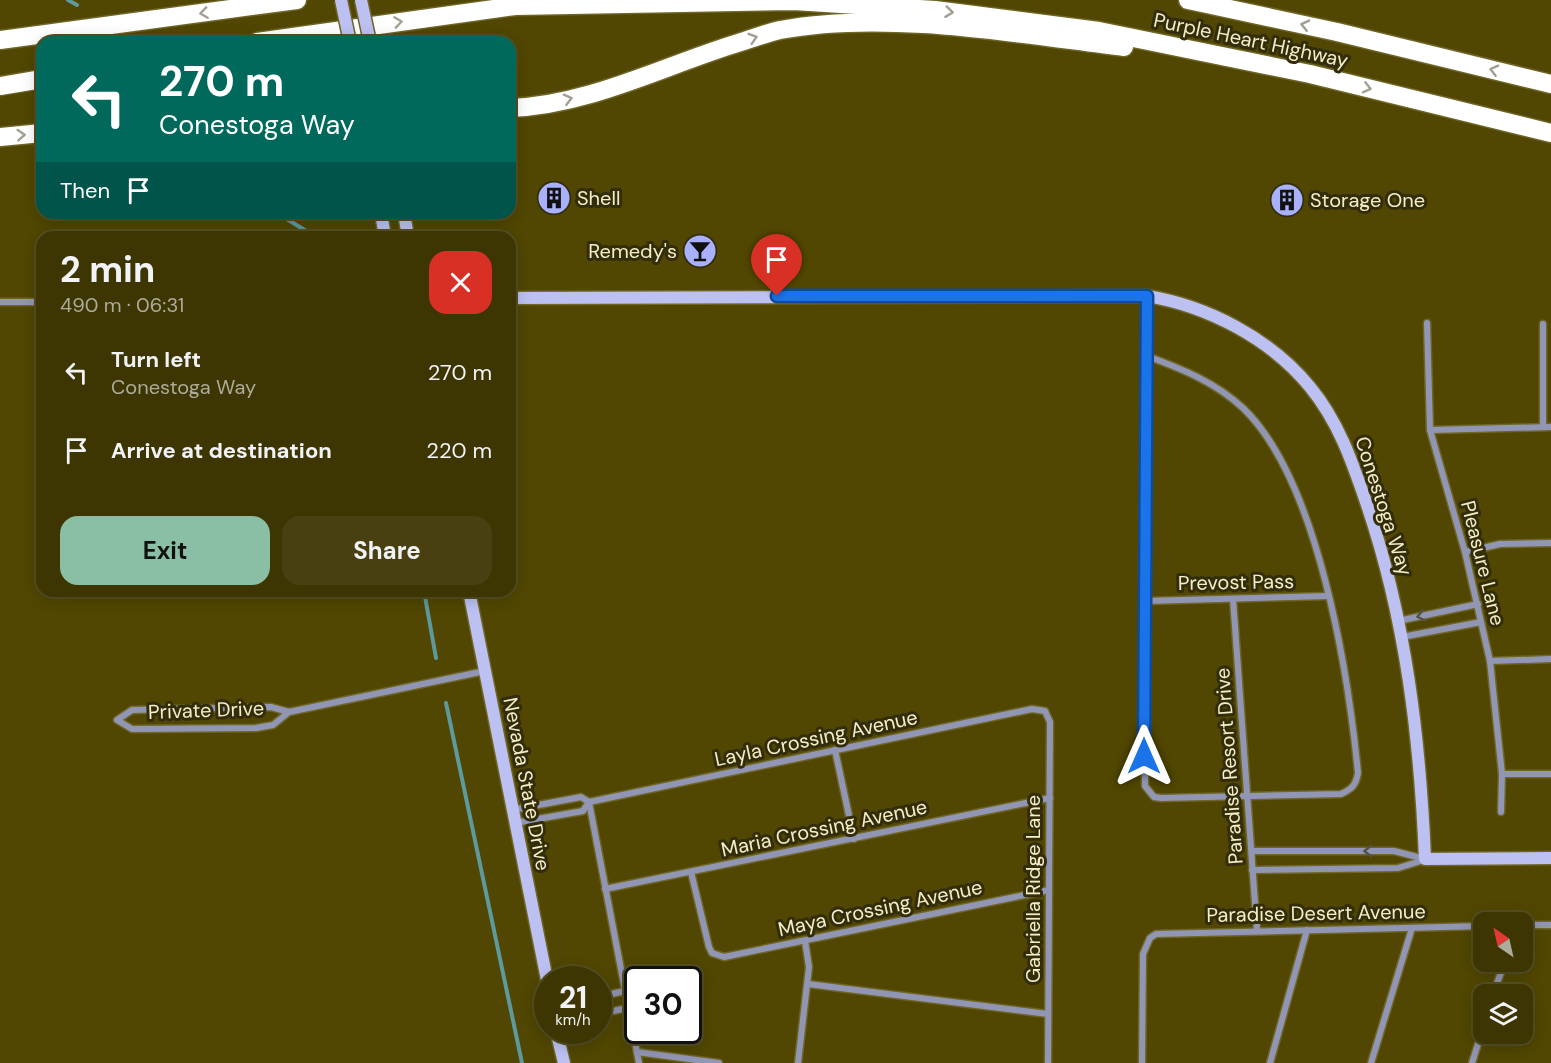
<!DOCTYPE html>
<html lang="en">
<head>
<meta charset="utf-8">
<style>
  body { margin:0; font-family:"DM Sans",sans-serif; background:#484011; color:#f1f3f6; height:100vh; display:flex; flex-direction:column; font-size:22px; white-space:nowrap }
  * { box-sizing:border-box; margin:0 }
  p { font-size:20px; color:#adab99 }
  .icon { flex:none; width:33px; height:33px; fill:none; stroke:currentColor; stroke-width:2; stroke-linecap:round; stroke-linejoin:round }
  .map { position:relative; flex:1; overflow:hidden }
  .drawer { position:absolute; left:36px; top:231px; width:480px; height:366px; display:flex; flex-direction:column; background:#3d3502; border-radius:18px; box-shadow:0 3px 15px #0003,0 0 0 2px #565024 }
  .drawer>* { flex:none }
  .top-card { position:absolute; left:36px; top:36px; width:480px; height:183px; border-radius:18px; box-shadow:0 3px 15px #0003,0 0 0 2px #565024; background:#00695c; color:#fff; overflow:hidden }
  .needle { width:39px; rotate:326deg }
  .tools { position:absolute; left:1473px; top:912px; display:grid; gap:12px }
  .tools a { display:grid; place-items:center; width:60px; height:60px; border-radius:12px; background:#3d3502; box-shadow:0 3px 15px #0003,0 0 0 2px #565024; font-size:30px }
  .speed { position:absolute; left:534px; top:966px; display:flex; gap:12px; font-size:30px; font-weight:700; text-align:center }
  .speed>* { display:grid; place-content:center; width:78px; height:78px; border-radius:50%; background:#3d3502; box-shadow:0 3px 15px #0003,0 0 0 2px #565024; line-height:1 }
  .speed small { font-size:15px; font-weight:400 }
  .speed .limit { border:3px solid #111; border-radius:9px; background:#fff; color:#111 }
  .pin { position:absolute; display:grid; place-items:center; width:51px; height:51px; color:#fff; margin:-62px -26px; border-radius:50% 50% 50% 0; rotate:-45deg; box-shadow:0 0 6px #0007 }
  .pin .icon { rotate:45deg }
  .me { position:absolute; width:66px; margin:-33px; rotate:0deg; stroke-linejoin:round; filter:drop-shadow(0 0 4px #0008) }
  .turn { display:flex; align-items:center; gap:21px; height:126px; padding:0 24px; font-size:27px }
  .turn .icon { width:78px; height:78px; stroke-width:2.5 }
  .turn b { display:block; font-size:42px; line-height:51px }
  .then { display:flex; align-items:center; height:57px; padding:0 24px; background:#0003; gap:12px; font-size:22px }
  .round { display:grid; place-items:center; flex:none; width:63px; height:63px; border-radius:18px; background:#484011 }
  .head { display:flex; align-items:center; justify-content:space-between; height:102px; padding:0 24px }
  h1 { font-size:36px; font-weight:700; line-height:45px }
  .button { display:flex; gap:12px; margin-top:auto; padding:12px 24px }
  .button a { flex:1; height:69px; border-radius:18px; background:#8abfa5; color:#111; font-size:24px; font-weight:700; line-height:69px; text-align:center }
  .button a+a { background:#484011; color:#f1f3f6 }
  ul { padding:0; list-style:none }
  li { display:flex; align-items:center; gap:18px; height:78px; padding:0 24px }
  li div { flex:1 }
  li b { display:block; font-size:22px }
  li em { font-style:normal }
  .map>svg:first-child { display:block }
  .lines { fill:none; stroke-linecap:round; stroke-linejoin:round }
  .stream { stroke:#5d999d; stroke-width:4 }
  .street-casing { stroke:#6e6526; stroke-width:9 }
  .secondary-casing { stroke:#6e6526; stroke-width:15 }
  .highway-casing { stroke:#6e6526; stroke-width:21 }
  .street { stroke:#9296b5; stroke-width:6 }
  .secondary { stroke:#bcc1f2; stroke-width:12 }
  .highway { stroke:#fff; stroke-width:18 }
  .secondary-bridge-casing { stroke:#6e6526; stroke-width:15; stroke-linecap:butt }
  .secondary-bridge { stroke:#bcc1f2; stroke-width:12 }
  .oneway { stroke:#a3a092 }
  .oneway2 { stroke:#545247 }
  .route-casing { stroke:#114b97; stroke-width:15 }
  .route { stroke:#1a73e8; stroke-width:10 }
  .labels { text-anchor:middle; stroke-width:6; stroke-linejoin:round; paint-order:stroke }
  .street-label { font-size:20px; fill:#f4eec8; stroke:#332d0c }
  .poi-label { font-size:20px; fill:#f4eec8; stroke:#332d0c; text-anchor:start }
</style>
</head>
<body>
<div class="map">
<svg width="1551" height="1063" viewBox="0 0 1551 1063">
  <rect width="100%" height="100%" fill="#514702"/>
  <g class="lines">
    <g class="stream">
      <path d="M 68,0 L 77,5"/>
      <path d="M 277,213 L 316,237"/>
      <path d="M 424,591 L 436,658"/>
      <path d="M 446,703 L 522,1063"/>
    </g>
    <defs>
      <g id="street">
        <path d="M 1147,297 L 1145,786 L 1154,797 L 1161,798 L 1341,794 C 1352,789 1356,785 1358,773 C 1348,671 1318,480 1243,408 C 1215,382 1182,369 1147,356"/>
        <path d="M 0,302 L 42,302"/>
        <path d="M 1427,323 L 1430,430 L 1465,552 L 1490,661 L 1502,774 L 1501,812"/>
        <path d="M 1543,324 L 1543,427"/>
        <path d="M 1430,430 L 1551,427"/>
        <path d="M 1465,552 L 1500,544 L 1551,543"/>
        <path d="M 1233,599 L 1257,931"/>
        <path d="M 1145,601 L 1328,596"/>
        <path d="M 1398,621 L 1478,604"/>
        <path d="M 1402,637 L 1481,622"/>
        <path d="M 1490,661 L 1551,659"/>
        <path d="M 289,712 L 273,725 L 256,728 L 132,729 L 117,720 L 132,710 L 271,707 L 289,712 L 485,671"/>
        <path d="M 835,750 L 854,839"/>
        <path d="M 1502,774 L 1551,774"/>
        <path d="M 589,802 L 639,1063"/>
        <path d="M 512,810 L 581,797 L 589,802 L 1032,709 L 1045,711 L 1050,722 L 1048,1063"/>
        <path d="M 515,823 L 583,811 L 589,802"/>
        <path d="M 1252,851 L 1394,851 L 1425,859"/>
        <path d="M 1252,870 L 1398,868 L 1424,860"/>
        <path d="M 691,872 L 709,947 L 712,953 L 724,957 L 1049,890"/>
        <path d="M 605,889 L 1050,798"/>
        <path d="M 1522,925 L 1551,925"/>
        <path d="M 808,984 L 1048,1014"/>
        <path d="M 1493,994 L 1505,962"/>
        <path d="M 598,997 L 625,991"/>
        <path d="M 598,1014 L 628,1008"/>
        <path d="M 637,1052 L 719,1063"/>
        <path d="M 798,1063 L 809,967 L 805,941"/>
        <path d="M 1142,1063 L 1143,954 L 1150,938 L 1156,934 L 1484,926"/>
        <path d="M 1270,1063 L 1307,930"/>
        <path d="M 1371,1063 L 1412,928"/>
        <path d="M 1472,1063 L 1484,1025"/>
      </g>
      <g id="secondary">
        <path d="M 381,213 L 385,237"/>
        <path d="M 404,213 L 408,237"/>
        <path d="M 510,298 L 1147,296 C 1208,306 1271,339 1310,387 C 1339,422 1353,464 1367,505 C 1406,620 1420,739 1425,859 L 1551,858"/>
        <path d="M 469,591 L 548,985"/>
        <path d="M 556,1030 L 564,1063"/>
      </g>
      <g id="highway">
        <path d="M 1188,0 L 1337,32 L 1551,84"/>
        <path d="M 0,40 L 297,0"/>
        <path d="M 257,42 L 515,6 L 794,1 L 935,10 L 1099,31 L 1310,74 L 1551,133"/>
        <path d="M 0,86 L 42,79"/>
        <path d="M 510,108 C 590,105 665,65 741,42 C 754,38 767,33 780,30 C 885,10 1018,34 1124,47"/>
        <path d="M 0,137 L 42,133"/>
      </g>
    </defs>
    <use href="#street" class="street-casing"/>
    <use href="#secondary" class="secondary-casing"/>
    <use href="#highway" class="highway-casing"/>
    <use href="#street" class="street"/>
    <use href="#secondary" class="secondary"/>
    <use href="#highway" class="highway"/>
    <defs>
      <g id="secondary-bridge">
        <path d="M 341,0 L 350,42"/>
        <path d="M 361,0 L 370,42"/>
      </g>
    </defs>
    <use href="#secondary-bridge" class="secondary-bridge-casing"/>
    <use href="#secondary-bridge" class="secondary-bridge"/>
  </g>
  <defs><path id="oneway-chevron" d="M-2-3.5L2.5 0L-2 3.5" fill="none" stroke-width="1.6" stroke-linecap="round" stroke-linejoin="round" transform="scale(1.5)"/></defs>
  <g class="oneway">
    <use href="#oneway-chevron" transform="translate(949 12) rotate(7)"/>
    <use href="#oneway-chevron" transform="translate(204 13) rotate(172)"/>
    <use href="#oneway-chevron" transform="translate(398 22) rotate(-8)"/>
    <use href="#oneway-chevron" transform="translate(1305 25) rotate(-167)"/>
    <use href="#oneway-chevron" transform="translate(753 38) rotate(-17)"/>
    <use href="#oneway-chevron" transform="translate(1494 70) rotate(-166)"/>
    <use href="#oneway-chevron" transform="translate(1367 88) rotate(14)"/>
    <use href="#oneway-chevron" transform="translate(568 99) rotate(-14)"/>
    <use href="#oneway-chevron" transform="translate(21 135) rotate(-4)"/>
  </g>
  <g class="oneway2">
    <use href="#oneway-chevron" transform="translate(1421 616) rotate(168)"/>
    <use href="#oneway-chevron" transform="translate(1368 851) rotate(179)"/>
  </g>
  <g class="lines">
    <defs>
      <path id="route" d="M 777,296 L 1147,296 L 1144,756"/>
    </defs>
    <use href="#route" class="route-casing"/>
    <use href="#route" class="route"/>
  </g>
  <defs>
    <symbol id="building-disc" viewBox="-11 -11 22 22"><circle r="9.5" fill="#a9b0fc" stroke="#332d0c"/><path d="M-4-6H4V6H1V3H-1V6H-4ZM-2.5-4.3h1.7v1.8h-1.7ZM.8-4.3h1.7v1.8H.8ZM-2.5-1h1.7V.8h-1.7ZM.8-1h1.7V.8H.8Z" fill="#111"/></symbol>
    <symbol id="bar-disc" viewBox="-11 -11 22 22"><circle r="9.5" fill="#a9b0fc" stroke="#332d0c"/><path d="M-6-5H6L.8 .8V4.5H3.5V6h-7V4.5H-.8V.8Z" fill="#111"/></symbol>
  </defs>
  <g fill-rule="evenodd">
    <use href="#building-disc" x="535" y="179" width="38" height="38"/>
    <use href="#building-disc" x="1268" y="181" width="38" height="38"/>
    <use href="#bar-disc" x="681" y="232" width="38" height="38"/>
  </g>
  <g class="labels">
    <g class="street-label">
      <text transform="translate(1251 40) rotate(12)" y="7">Purple Heart Highway</text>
      <text transform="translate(1384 506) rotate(72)" y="7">Conestoga Way</text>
      <text transform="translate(1483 563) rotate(76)" y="7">Pleasure Lane</text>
      <text transform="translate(1236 582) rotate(-1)" y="7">Prevost Pass</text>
      <text transform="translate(206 710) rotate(-2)" y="7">Private Drive</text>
      <text transform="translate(816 738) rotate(-12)" y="7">Layla Crossing Avenue</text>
      <text transform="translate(1229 766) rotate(-94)" y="7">Paradise Resort Drive</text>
      <text transform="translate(527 784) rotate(79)" y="7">Nevada State Drive</text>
      <text transform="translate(824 828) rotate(-12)" y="7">Maria Crossing Avenue</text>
      <text transform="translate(1033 889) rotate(-90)" y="7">Gabriella Ridge Lane</text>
      <text transform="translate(880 908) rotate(-12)" y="7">Maya Crossing Avenue</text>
      <text transform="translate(1316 913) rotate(-1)" y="7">Paradise Desert Avenue</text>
    </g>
    <g class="poi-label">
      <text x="577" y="205">Shell</text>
      <text x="1310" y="207">Storage One</text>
      <text x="677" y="258" text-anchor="end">Remedy's</text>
    </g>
  </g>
</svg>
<div class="tools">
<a><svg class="needle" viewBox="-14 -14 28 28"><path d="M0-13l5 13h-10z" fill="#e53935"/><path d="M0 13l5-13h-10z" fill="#adab99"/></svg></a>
<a><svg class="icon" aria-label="layers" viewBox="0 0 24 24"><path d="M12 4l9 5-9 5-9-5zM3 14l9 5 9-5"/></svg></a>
</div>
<div class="speed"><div>21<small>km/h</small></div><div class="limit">30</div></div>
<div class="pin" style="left:777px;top:296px;background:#d93025"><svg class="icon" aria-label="arrive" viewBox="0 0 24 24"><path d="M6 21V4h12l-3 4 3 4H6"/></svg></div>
<svg class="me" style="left:1144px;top:756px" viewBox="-20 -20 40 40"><path d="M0-17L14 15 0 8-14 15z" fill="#1a73e8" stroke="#fff" stroke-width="4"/></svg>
<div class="top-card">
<div class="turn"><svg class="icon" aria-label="left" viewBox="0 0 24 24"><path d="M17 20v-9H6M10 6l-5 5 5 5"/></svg><div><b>270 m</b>Conestoga Way</div></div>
<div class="then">Then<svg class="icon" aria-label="arrive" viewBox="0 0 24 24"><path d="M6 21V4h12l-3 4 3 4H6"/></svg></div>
</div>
<section class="drawer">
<div class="head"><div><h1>2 min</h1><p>490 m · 06:31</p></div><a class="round" style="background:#d93025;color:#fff"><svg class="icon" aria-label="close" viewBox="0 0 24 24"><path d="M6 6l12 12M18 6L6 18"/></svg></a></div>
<ul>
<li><svg class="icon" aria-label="left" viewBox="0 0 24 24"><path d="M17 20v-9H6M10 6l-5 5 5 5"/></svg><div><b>Turn left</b><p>Conestoga Way</p></div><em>270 m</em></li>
<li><svg class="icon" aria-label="arrive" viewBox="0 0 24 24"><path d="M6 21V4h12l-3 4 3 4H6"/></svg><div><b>Arrive at destination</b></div><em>220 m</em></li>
</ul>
<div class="button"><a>Exit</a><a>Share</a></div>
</section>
</div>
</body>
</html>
